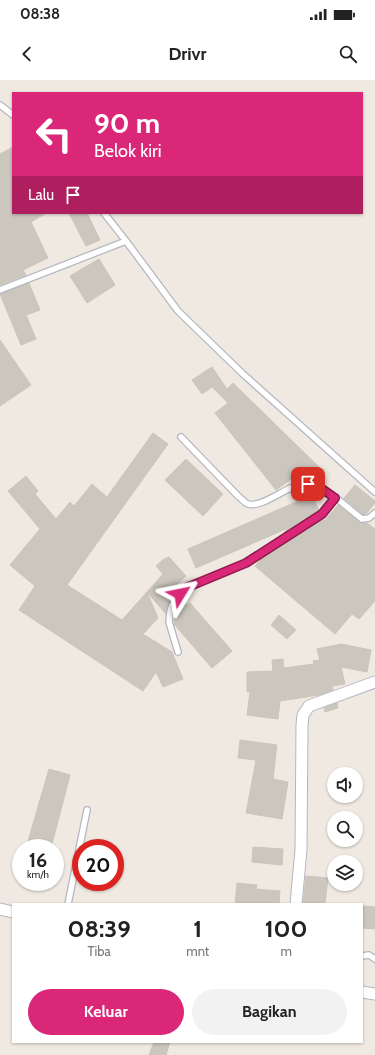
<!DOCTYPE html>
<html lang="id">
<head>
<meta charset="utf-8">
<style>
  body { margin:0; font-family:Cabin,sans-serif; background:#f2f2f2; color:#222; height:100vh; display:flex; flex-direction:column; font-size:15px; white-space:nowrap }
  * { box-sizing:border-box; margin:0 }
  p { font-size:13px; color:#767676 }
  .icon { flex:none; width:22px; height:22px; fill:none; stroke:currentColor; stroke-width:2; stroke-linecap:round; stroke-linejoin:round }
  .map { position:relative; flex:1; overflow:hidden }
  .panel { position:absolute; left:12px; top:823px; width:351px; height:140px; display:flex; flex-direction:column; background:#fff; border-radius:0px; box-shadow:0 1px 3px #0004 }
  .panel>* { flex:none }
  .banner { position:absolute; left:12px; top:12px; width:351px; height:122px; border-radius:0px; box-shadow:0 1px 3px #0004; background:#db2777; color:#fff; overflow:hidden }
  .buttons { position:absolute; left:327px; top:687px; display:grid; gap:8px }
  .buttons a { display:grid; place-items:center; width:36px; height:36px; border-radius:50%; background:#fff; box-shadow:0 1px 3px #0004; font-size:20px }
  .speed { position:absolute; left:12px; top:759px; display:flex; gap:8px; font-size:20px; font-weight:700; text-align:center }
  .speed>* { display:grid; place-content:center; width:52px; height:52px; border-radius:50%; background:#fff; box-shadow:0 1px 3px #0004; line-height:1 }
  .speed small { font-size:10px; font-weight:400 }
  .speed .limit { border:6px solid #d22; background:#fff; color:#111 }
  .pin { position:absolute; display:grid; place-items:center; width:34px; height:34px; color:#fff; margin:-17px; border-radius:8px; box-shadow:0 2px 6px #0006 }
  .me { position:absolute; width:44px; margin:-22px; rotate:55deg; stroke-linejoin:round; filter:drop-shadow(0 0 3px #0008) }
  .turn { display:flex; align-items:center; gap:14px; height:84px; padding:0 16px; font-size:18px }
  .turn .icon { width:52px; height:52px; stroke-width:2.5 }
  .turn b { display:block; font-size:28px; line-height:34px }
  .then { display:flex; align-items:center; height:38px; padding:0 16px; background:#0003; gap:8px; font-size:15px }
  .eta { display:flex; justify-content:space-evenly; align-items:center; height:68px; text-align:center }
  .eta b { font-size:24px; font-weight:700; line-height:28px }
  .cta { display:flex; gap:8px; margin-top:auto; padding:8px 16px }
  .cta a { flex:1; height:46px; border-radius:24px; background:#db2777; color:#fff; font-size:16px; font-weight:700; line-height:46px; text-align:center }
  .cta a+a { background:#f2f2f2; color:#222 }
  .status { display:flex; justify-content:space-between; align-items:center; height:28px; padding:0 20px; background:#fff; direction:ltr }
  .status svg { height:11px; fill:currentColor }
  header { display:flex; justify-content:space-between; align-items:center; height:52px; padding:0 16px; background:#fff; font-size:18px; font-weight:700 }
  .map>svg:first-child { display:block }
  .building { fill:#cbc7bf; stroke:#cbc5ba }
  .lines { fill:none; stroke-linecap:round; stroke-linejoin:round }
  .lane-casing { stroke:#b4b7c1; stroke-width:8 }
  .street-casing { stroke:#b4b7c1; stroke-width:13 }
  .lane { stroke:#fff; stroke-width:5.5 }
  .street { stroke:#fff; stroke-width:11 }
  .route-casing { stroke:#8e194d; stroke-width:10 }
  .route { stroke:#db2777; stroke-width:7 }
</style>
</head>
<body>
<div class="status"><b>08:38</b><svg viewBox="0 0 49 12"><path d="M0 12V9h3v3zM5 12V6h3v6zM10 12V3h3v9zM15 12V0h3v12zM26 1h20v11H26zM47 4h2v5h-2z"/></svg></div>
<header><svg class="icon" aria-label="back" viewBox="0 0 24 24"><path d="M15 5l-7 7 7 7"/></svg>Drivr<svg class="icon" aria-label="search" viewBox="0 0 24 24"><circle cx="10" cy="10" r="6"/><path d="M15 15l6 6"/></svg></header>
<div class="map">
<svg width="375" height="975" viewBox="0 0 375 975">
  <rect width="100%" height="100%" fill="#efe9e1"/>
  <g class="building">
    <path d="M 13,67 L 13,133 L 46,133 L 31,142 L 48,178 L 23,190 L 26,195 L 0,205 L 0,74 Z"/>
    <path d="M 69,133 L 87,133 L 100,160 L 86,166 Z"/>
    <path d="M 99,179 L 115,205 L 87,223 L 70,196 Z"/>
    <path d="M 29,203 L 40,230 L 26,235 L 36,259 L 21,265 L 0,214 Z"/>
    <path d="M 0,260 L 31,305 L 0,326 Z"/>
    <path d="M 212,287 L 227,309 L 233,303 L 321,389 L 311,399 L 305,399 L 299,393 L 276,410 L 215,333 L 228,323 L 212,307 L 202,314 L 192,300 Z"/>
    <path d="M 153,353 L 168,364 L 67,505 L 122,540 L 147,512 L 158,538 L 143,554 L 172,572 L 183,599 L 163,607 L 156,592 L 143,611 L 19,530 L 35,506 L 10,485 L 40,449 L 8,411 L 26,396 L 38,411 L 35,414 L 56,439 L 70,422 L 74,426 L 92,404 L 107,417 Z"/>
    <path d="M 186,379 L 223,414 L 203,436 L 165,400 Z"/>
    <path d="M 355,405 L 375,421 L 375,423 L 366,434 L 363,435 L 344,418 Z"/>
    <path d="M 312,415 L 319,431 L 282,455 L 288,448 L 196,488 L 188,469 Z"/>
    <path d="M 338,425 L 359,442 L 367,443 L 375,449 L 375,521 L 359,539 L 352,534 L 335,554 L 255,486 L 262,478 L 323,439 L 324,441 Z"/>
    <path d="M 169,477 L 186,496 L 170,510 L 175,515 L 168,524 L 166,534 L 147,512 L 163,494 L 156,486 L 164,479 Z"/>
    <path d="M 182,520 L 187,525 L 190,523 L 232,571 L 212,588 L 174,544 L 176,527 Z"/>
    <path d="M 279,535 L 296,550 L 287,559 L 271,545 Z"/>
    <path d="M 341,564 L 371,570 L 367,592 L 341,587 L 345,604 L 332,606 L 333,610 L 319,615 L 280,621 L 278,639 L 247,635 L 250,612 L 247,612 L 247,592 L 273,591 L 272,580 L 283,579 L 284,588 L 314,584 L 313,581 L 320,580 L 317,569 Z"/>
    <path d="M 337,623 L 338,628 L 325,632 L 324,628 Z"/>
    <path d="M 240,660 L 277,665 L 273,699 L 288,702 L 282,739 L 246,733 L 256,680 L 238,678 Z"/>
    <path d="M 49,689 L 70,695 L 51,768 L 26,768 Z"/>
    <path d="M 253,767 L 283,769 L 282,785 L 252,782 Z"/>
    <path d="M 306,796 L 328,798 L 325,824 L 303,824 Z"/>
    <path d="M 237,803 L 257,805 L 256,809 L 280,811 L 279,824 L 235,824 Z"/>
    <path d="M 362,826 L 375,827 L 375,849 L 362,848 Z"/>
    <path d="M 154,962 L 170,962 L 166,975 L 149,975 Z"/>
  </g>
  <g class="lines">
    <defs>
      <g id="lane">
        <path d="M 0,25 L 13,35"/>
        <path d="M 104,133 L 126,161 L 178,231 L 243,294 L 375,412"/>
        <path d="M 0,210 L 126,161"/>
        <path d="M 181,357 L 238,416 C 241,418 245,423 248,424 C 265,429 295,397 315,404 C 328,409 350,430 362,439 L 369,438 L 375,433"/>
        <path d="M 178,572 L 169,542 L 170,532 L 172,525 L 188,507 L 246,483 L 322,434 L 335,418"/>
        <path d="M 68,824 L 87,730"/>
        <path d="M 362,876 L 369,875 L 375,879"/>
      </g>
      <g id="street">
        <path d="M 296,824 L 301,770 L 302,645 L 303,635 L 309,626 L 375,602"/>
        <path d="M 0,829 L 13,832"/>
        <path d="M 362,912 L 375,914"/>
      </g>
    </defs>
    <use href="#lane" class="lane-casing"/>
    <use href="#street" class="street-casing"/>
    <use href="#lane" class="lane"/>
    <use href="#street" class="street"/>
  </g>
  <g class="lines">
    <defs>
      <path id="route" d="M 180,514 L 188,507 L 246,483 L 322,434 L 335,418 L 315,404 L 308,404"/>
    </defs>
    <use href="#route" class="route-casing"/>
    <use href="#route" class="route"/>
  </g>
</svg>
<div class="buttons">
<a><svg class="icon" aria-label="sound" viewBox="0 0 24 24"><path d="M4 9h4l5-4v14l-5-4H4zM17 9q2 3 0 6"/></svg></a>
<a><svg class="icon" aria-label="search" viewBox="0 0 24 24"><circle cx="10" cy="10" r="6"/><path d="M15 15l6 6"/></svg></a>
<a><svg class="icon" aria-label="layers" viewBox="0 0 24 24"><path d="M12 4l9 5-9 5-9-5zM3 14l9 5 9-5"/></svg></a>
</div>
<div class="speed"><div>16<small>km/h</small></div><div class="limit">20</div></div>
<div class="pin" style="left:308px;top:404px;background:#d93025"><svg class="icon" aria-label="arrive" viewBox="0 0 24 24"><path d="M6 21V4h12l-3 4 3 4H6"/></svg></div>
<svg class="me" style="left:180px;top:514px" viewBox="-20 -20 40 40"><path d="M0-17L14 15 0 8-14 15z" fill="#db2777" stroke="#fff" stroke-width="4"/></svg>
<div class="banner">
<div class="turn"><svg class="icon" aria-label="left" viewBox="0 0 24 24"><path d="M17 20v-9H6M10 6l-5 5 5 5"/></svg><div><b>90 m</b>Belok kiri</div></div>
<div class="then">Lalu<svg class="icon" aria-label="arrive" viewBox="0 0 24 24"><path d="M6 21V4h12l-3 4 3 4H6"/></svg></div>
</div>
<section class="panel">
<div class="eta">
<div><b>08:39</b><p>Tiba</p></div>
<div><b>1</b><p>mnt</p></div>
<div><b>100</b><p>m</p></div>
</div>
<div class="cta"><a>Keluar</a><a>Bagikan</a></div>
</section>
</div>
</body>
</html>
